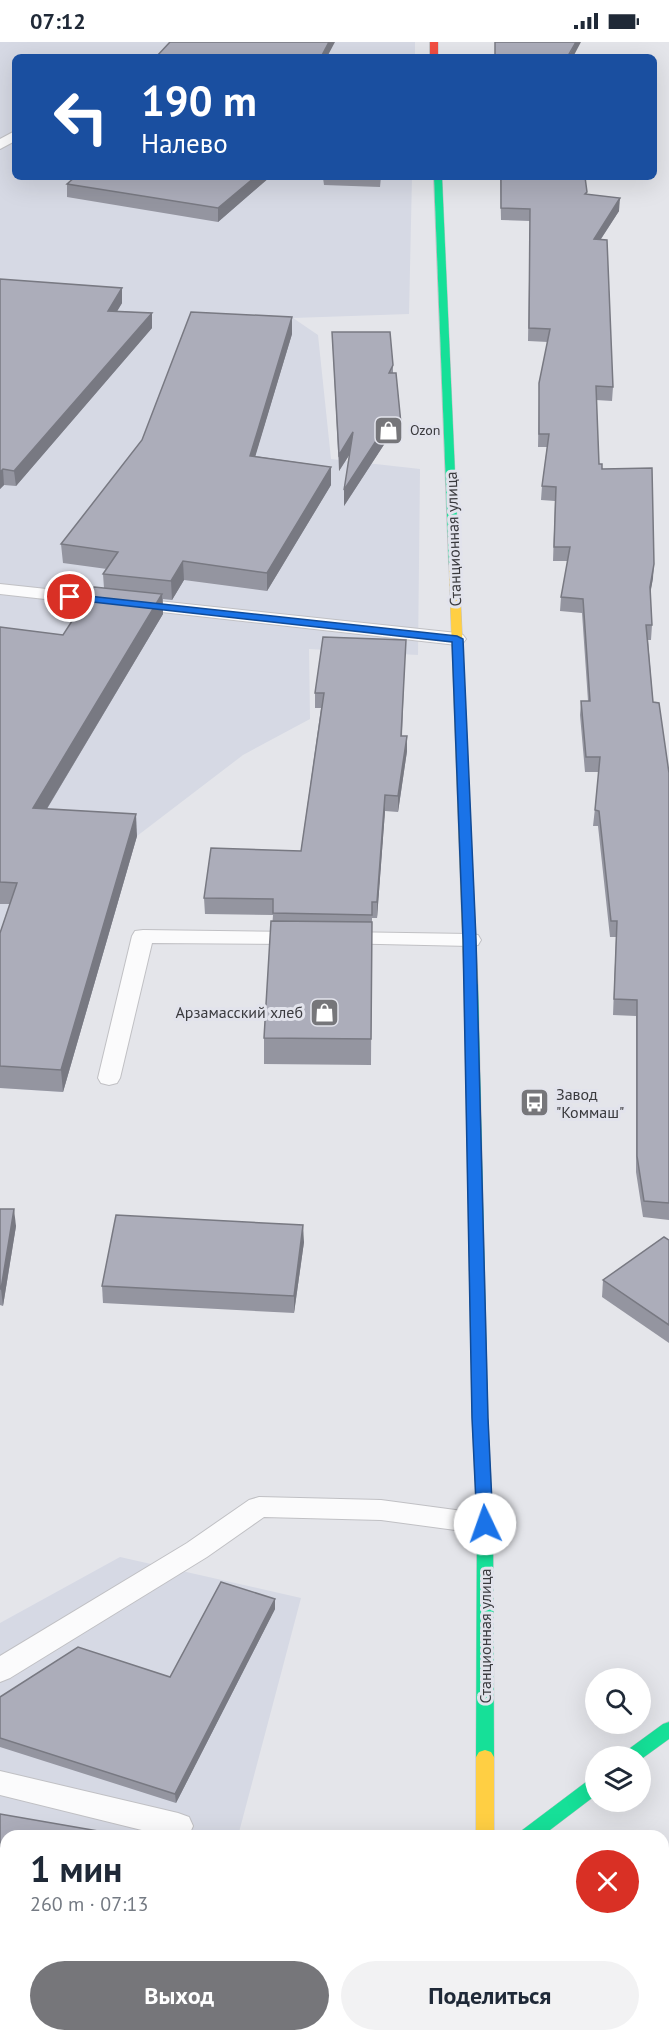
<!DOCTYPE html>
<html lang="ru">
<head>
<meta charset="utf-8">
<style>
  body { margin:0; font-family:"PT Sans",sans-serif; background:#f2f2f3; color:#1f2937; height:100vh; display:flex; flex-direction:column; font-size:22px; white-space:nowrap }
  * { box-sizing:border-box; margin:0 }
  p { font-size:20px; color:#747a83 }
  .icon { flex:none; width:33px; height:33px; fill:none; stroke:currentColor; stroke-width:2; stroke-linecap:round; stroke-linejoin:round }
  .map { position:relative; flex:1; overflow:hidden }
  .panel { position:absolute; left:0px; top:1788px; width:669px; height:212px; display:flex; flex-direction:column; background:#fff; border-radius:18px 18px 0 0; box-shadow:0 6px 24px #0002 }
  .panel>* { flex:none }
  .hud { position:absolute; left:12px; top:12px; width:645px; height:126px; border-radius:9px; box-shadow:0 6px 24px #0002; background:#1a4fa0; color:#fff; overflow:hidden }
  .controls { position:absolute; left:585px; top:1626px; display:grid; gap:12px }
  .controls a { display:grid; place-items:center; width:66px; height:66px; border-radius:50%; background:#fff; box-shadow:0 6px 24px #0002; font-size:30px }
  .pin { position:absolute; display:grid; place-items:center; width:51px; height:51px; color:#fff; margin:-26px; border:3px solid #fff; border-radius:50%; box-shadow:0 2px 6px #0007 }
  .me { position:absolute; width:66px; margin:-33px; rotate:357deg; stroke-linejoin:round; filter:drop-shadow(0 0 4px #0008) }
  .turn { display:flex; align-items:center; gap:21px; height:126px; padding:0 30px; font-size:27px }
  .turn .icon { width:78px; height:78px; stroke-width:2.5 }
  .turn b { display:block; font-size:42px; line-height:51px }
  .round { display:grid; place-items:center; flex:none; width:63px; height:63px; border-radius:32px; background:#f2f2f3 }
  .head { display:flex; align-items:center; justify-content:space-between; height:102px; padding:0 30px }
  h1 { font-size:36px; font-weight:700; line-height:45px }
  .cta { display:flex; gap:12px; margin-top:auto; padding:12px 30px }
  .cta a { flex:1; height:69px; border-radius:36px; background:#76767a; color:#fff; font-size:24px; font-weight:700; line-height:69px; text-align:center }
  .cta a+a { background:#f2f2f3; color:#1f2937 }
  .status { display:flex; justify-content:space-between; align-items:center; height:42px; padding:0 30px; background:#fff; direction:ltr }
  .status svg { height:16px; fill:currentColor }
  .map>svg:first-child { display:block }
  .built { fill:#d6d9e4 }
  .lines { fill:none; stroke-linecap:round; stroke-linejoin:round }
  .lane-casing { stroke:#c0c0c4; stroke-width:2 }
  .fast-casing { stroke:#c0c0c4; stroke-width:1 }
  .slow-casing { stroke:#c0c0c4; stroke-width:1 }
  .jam-casing { stroke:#c0c0c4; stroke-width:1 }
  .lane { fill:#fbfbfc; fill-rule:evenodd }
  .fast { fill:#16e098; fill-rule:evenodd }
  .slow { fill:#ffcf43; fill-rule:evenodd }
  .jam { fill:#f24e42; fill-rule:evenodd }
  .wall { fill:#9495a0 }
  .shaded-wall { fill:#787982 }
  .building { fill:#acadba; stroke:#787982; stroke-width:1.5 }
  .route { fill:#1a73e8; stroke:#114b97; stroke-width:1.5 }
  .labels { text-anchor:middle; stroke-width:6; stroke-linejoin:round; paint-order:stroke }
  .far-poi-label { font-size:14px; fill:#3a3a3e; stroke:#e2e3ec; text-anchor:start }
  .street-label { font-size:16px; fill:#3a3a3e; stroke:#e2e3ec }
  .poi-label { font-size:16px; fill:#3a3a3e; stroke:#e2e3ec; text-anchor:end }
</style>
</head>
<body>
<div class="status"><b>07:12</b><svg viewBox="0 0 49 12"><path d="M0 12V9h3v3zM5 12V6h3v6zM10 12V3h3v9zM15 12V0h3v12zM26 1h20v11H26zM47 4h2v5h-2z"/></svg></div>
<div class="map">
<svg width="669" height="1999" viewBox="0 0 669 1999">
  <rect width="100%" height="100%" fill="#e4e5ea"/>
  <g class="built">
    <path d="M 0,0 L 415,0 L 415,15 L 15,15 L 15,135 L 412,135 L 409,272 L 293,276 L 318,293 L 331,417 L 420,427 L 418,613 L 309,607 L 310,677 L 243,713 L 137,794 L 63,1050 L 0,1046 Z"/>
    <path d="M 120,1515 L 301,1556 L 238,1794 L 6,1794 L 6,1994 L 185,1994 L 183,1999 L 0,1999 L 0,1581 Z"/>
  </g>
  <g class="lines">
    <defs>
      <g id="lane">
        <path d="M 15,89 L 15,99 L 0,107 L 0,97 Z"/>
        <path d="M 0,542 L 457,591 L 463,593 L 466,597 L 463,601 L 457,603 L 0,552 Z"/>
        <path d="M 143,888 L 300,890 L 308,891 L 311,896 L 308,901 L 300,902 L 152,901 L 120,1036 L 117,1041 L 109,1043 L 101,1041 L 98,1036 L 132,894 L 135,889 Z"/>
        <path d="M 342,890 L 470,892 L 478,893 L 481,898 L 478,903 L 470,904 L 334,901 L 331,896 L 334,891 Z"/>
        <path d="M 259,1455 L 381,1458 L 485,1472 L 495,1475 L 499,1482 L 495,1489 L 485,1492 L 381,1478 L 264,1475 L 207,1515 L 10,1636 L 0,1640 L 0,1614 L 187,1501 L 249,1458 Z"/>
        <path d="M 0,1729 L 178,1771 L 189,1775 L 193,1784 L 189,1793 L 166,1794 L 0,1753 Z"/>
      </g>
      <g id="fast">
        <path d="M 434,135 L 442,135 L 459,523 L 454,526 L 449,523 Z"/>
        <path d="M 471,938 L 478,942 L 488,1376 L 493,1482 L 494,1715 L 491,1720 L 485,1722 L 479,1720 L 476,1715 L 477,1482 L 472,1376 L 464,942 Z"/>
        <path d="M 669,1680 L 669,1697 L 640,1718 L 640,1714 L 623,1714 L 626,1709 L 663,1682 Z"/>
        <path d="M 596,1735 L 596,1753 L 542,1794 L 519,1794 L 521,1789 L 590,1737 Z"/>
        <rect x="479" y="1994" width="20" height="5"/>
      </g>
      <g id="slow">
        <path d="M 454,520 L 459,523 L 478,942 L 471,946 L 464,942 L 449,523 Z"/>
        <path d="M 485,1708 L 491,1710 L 494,1715 L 494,1794 L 476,1794 L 476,1715 L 479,1710 Z"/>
      </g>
      <rect id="jam" x="430" y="0" width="8" height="15"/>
    </defs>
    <use href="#lane" class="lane-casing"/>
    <use href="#fast" class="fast-casing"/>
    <use href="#slow" class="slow-casing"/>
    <use href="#jam" class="jam-casing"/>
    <use href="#lane" class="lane"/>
    <use href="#fast" class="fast"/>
    <use href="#slow" class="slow"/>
    <use href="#jam" class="jam"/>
  </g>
  <g class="wall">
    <path d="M 270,135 L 218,180 L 67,155 L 67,142 Z"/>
    <path d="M 317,135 L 381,135 L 380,145 L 324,143 L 323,136 Z"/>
    <path d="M 500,135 L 585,135 L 586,152 L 619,169 L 601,197 L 613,345 L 612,359 L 596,358 L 599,422 L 653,536 L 650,551 L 652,583 L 651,598 L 648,598 L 653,660 L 669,731 L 669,1178 L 643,1175 L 636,1130 L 636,974 L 613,973 L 616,895 L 610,895 L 598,784 L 593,784 L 599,730 L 585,730 L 580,673 L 581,659 L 588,659 L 582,571 L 560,569 L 561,555 L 568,519 L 553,519 L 555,459 L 541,458 L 542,444 L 547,405 L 538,405 L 539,354 L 539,341 L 548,300 L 528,299 L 530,179 L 501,178 Z"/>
    <path d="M 0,237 L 122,246 L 122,261 L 117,269 L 152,271 L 152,286 L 16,444 L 4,443 L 0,447 Z"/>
    <path d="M 292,275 L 292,292 L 255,414 L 331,425 L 331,443 L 267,549 L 184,538 L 172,558 L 163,557 L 163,572 L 47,767 L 137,794 L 63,1050 L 0,1046 L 0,891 L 10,862 L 0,862 L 0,585 L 63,593 L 104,546 L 103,532 L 107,527 L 63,521 L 61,502 Z"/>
    <path d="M 332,290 L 393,323 L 393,331 L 401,382 L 401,398 L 387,398 L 344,464 L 350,412 L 339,429 Z"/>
    <path d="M 405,612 L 402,694 L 407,709 L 398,770 L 385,769 L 377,876 L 372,876 L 371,1023 L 264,1022 L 264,996 L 273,873 L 205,872 L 204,856 L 301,809 L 321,666 L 315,666 L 315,651 Z"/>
    <path d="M 0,1167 L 16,1184 L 3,1264 L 0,1263 Z"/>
    <path d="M 669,1198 L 669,1301 L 602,1255 L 603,1238 Z"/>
    <path d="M 304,1200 L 294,1271 L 103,1261 L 102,1244 Z"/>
    <path d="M 275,1557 L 275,1567 L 176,1761 L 0,1705 L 0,1655 L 170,1635 Z"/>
    <path d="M 0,1772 L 6,1794 L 6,1901 L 0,1900 Z"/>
  </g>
  <g class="shaded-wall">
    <path d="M 329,0 L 335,0 L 327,15 L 321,15 Z"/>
    <path d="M 576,0 L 581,0 L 573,15 L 568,15 Z"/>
    <path d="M 255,135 L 270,135 L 218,180 L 218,166 Z"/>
    <path d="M 620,156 L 619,169 L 593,209 L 594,197 Z"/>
    <path d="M 122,246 L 122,261 L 109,283 L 108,269 Z"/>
    <path d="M 152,271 L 152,286 L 16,444 L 14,429 Z"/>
    <path d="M 292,275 L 292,292 L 250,432 L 250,414 Z"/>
    <path d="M 387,382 L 387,398 L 344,464 L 344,448 Z"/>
    <path d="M 353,390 L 353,407 L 339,429 L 339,413 Z"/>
    <path d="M 331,425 L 331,443 L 267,549 L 267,531 Z"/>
    <path d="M 3,427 L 4,443 L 0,447 L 0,430 Z"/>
    <path d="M 183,519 L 184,538 L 172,558 L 171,539 Z"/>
    <path d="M 654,522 L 653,536 L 649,559 L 650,545 Z"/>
    <path d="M 162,552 L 163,572 L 34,788 L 33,766 Z"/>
    <path d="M 407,694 L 407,709 L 398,770 L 398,754 Z"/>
    <path d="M 385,753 L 385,769 L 377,876 L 377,860 Z"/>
    <path d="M 136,772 L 137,794 L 63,1050 L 61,1028 Z"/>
    <path d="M 14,1167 L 16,1184 L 3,1264 L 1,1247 Z"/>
    <path d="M 303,1183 L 304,1200 L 294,1271 L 294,1254 Z"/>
    <path d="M 275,1557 L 275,1567 L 176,1761 L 175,1752 Z"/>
  </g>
  <g class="building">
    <path d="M 170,0 L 329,0 L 321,15 L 156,15 Z"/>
    <path d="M 495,0 L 576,0 L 568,14 L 575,15 L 495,15 Z"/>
    <path d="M 75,135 L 255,135 L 218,166 L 67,142 Z"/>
    <path d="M 501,135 L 585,135 L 587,150 L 585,152 L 620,156 L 594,197 L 607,198 L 613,345 L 596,344 L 599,422 L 602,422 L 602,427 L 652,426 L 654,522 L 650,545 L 652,583 L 646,583 L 653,660 L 659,661 L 669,731 L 669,1161 L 644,1159 L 637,1114 L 637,958 L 614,957 L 617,879 L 611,879 L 599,769 L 595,768 L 600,715 L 586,715 L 581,659 L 590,659 L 583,557 L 561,555 L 570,505 L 554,505 L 556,445 L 542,444 L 549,392 L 539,392 L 539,341 L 550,287 L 529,286 L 530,167 L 501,166 Z"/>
    <path d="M 0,237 L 122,246 L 108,269 L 152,271 L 14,429 L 3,427 L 0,430 Z"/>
    <path d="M 191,270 L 292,275 L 250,414 L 331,425 L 267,531 L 183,519 L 171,539 L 103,532 L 118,510 L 61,502 L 142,398 Z"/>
    <path d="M 332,290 L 390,290 L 393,323 L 389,331 L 396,331 L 401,382 L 387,382 L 344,448 L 353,390 L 339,413 Z"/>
    <path d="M 94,545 L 162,552 L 33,766 L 136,772 L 61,1028 L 0,1024 L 0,891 L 17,841 L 0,840 L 0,585 L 63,593 Z"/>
    <path d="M 323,595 L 406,598 L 401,694 L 407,694 L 398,754 L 385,753 L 377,860 L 372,860 L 372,873 L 273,871 L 273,857 L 204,856 L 211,806 L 301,809 L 324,651 L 315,651 Z"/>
    <path d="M 271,879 L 372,880 L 371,997 L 264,996 Z"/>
    <path d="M 0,1167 L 14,1167 L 1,1247 L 0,1247 Z"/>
    <path d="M 116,1173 L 303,1183 L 294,1254 L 102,1244 Z"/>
    <path d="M 664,1195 L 669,1198 L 669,1283 L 603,1238 Z"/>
    <path d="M 221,1540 L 275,1557 L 175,1752 L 0,1696 L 0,1655 L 78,1605 L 170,1635 Z"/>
    <path d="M 0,1772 L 127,1794 L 6,1794 L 6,1891 L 0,1891 Z"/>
  </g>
  <path class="route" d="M 70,552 L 457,594 L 463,597 L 476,897 L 488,1376 L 493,1482 L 491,1486 L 485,1488 L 479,1486 L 477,1482 L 472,1376 L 463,897 L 452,600 L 66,557 L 64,555 Z"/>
  <defs>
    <symbol id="shop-square" viewBox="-11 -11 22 22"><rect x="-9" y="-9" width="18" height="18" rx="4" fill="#76767a" stroke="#e2e3ec"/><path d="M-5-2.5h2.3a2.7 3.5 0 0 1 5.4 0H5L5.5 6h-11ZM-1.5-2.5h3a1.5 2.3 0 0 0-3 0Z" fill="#fff"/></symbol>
    <symbol id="bus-square" viewBox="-11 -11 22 22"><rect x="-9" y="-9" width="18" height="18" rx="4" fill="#76767a" stroke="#e2e3ec"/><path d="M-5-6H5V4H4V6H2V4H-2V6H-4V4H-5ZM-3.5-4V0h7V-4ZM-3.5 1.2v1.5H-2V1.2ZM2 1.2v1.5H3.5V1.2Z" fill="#fff"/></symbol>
  </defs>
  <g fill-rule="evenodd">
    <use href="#shop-square" x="372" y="372" width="33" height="33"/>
    <use href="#shop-square" x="308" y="954" width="33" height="33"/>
    <use href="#bus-square" x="518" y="1044" width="33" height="33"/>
  </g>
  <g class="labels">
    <g class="far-poi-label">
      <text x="410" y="393">Ozon</text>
    </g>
    <g class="street-label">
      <text transform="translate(453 497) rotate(-92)" y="6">Станционная улица</text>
      <text transform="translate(485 1594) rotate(-90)" y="6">Станционная улица</text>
    </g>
    <g class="poi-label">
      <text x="303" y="976">Арзамасский хлеб</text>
      <text x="556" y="1058" text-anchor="start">Завод<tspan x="556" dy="18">"Коммаш"</tspan></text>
    </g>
  </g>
</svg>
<div class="controls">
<a><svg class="icon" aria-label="search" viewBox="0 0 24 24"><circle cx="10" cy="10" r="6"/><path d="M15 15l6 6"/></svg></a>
<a><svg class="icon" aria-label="layers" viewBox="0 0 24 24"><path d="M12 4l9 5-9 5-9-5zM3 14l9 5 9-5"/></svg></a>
</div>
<div class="pin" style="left:70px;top:555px;background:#d93025"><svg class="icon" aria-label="arrive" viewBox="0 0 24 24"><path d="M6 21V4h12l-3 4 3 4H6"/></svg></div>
<svg class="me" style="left:485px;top:1482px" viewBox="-20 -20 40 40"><circle r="19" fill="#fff"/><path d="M0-13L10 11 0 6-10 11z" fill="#1a73e8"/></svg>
<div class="hud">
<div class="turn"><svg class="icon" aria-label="left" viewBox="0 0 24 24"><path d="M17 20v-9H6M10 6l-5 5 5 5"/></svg><div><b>190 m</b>Налево</div></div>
</div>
<section class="panel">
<div class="head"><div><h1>1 мин</h1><p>260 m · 07:13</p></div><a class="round" style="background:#d93025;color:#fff"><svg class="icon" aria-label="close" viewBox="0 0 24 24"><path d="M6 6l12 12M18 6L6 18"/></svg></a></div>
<div class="cta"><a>Выход</a><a>Поделиться</a></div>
</section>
</div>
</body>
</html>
